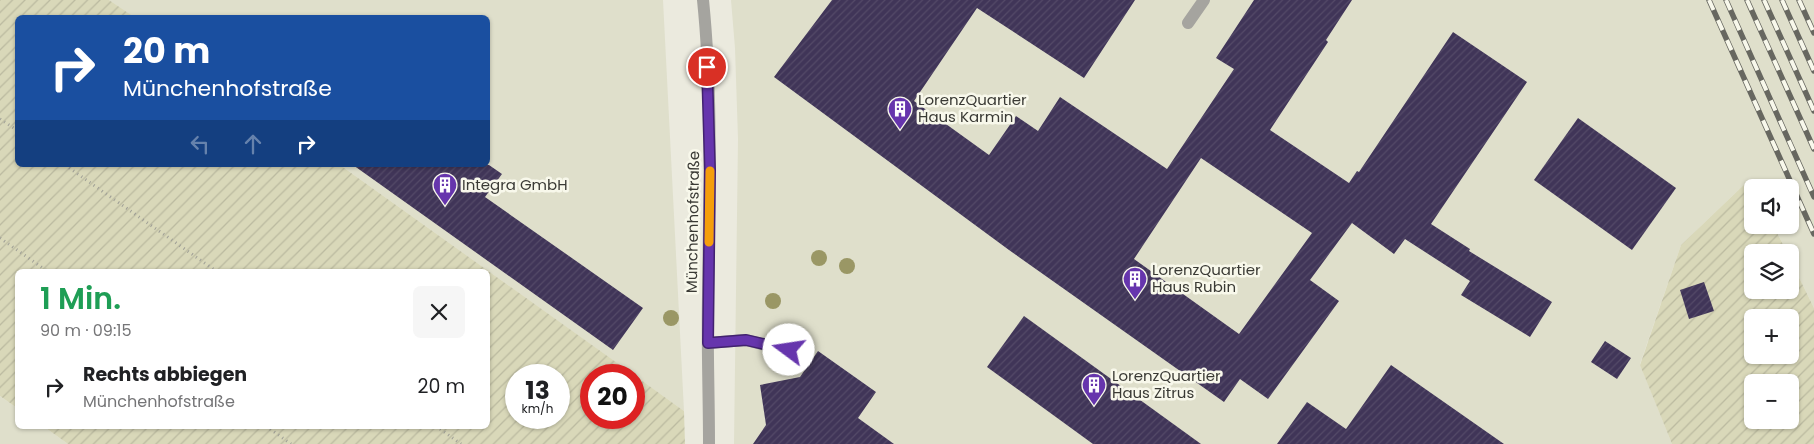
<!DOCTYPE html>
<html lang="de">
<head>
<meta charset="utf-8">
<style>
  body { margin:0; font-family:Poppins,sans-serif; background:#f6f6f6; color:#202124; height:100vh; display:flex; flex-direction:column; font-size:19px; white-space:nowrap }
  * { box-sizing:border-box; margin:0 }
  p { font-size:16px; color:#757577 }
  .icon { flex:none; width:28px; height:28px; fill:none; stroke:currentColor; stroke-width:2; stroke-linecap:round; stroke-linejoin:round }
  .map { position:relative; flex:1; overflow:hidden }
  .details { position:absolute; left:15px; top:269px; width:475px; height:160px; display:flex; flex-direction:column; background:#fff; border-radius:8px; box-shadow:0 1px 4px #0004 }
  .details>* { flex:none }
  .hud { position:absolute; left:15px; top:15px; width:475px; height:152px; border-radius:8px; box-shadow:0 1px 4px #0004; background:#1a4fa0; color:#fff; overflow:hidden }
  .controls { position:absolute; left:1744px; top:179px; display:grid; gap:10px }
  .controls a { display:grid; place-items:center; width:55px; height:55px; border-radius:8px; background:#fff; box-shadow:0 1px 4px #0004; font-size:25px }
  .speed { position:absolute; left:505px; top:364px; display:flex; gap:10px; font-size:25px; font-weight:700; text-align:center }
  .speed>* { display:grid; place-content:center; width:65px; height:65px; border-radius:50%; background:#fff; box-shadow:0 1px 4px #0004; line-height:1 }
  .speed small { font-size:12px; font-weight:400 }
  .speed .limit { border:8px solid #d22; background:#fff; color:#111 }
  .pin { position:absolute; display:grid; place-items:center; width:42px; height:42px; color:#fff; margin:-21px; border:2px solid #fff; border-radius:50%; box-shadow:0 1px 5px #0007 }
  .me { position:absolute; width:55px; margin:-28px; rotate:284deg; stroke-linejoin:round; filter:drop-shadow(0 0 4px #0008) }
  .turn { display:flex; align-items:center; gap:18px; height:105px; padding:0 25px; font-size:22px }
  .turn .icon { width:65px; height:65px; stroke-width:2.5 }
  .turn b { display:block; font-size:35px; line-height:42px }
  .lanes { display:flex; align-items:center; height:48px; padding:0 25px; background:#0003; justify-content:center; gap:25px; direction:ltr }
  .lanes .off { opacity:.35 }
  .round { display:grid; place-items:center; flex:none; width:52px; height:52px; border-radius:8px; background:#f6f6f6 }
  .overview { display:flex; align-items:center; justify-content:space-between; height:85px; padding:0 25px }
  h1 { font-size:30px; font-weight:600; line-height:38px; color:#1e9e55 }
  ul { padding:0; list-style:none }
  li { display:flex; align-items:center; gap:15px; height:65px; padding:0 25px }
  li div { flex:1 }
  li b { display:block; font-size:19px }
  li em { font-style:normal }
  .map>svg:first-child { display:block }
  .built { fill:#dfdfcb }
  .garden { fill:url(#garden-furrows); fill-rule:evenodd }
  .building { fill:url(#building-hatch); fill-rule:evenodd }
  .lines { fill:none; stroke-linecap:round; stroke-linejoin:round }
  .path { stroke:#9e9e95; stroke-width:3; stroke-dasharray:1 4; stroke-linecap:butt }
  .service { stroke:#a5a49f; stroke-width:12 }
  .minor { stroke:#a5a49f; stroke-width:12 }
  .rail-casing { stroke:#676760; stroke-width:5.5 }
  .rail { stroke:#f8f8eb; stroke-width:4; stroke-dasharray:11; stroke-linecap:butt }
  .tree { fill:#9a9765 }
  .route-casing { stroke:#422270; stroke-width:12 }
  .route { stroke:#6635ad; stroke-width:9 }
  .slow { stroke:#f59e0b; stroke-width:9 }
  .labels { text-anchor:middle; stroke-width:5; stroke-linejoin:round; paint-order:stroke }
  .poi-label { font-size:15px; fill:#3a3a35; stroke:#f8f8eb; text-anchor:start }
  .street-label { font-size:15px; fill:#3a3a35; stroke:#f8f8eb }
</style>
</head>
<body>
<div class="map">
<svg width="1814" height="444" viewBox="0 0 1814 444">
  <defs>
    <pattern id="garden-furrows" width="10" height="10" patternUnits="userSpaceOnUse" patternTransform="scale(1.25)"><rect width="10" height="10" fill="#d9d8b9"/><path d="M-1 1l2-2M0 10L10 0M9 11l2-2" fill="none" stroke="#bbbaa0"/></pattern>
    <pattern id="building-hatch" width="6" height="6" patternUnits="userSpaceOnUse" patternTransform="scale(1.25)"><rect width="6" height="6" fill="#403558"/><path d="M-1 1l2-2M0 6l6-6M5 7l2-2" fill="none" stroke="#544a68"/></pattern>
  </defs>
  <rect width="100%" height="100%" fill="#ebeade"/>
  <g class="built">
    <path d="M 109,0 L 663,0 L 684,411 L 340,165 L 488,165 L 488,18 L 134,18 Z"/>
    <path d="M 731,0 L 1814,0 L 1814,308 L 1790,259 L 1790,252 L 1787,252 L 1773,225 L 1790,225 L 1790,188 L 1754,187 L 1750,179 L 1681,245 L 1640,364 L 1672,444 L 734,444 L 738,139 L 735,48 Z"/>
    <path d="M 0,396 L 17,408 L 18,426 L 43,426 L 68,444 L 0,444 Z"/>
  </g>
  <g class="garden">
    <path d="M 0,0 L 109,0 L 134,17 L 18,18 L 18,165 L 340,165 L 634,375 L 591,375 L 591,418 L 634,418 L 634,375 L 684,411 L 685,444 L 68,444 L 43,426 L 488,426 L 488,271 L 18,271 L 17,408 L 0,396 ZM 516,375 L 559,375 L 559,418 L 516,418 Z"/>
    <path d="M 1750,179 L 1754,187 L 1752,188 L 1752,225 L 1773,225 L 1787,252 L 1752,252 L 1752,290 L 1790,290 L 1790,259 L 1814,308 L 1814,444 L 1672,444 L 1640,365 L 1681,245 ZM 1752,318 L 1790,318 L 1790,355 L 1752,355 ZM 1752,382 L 1790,382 L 1790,420 L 1752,420 Z"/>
  </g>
  <g class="building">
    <path d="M 832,0 L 1135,0 L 1084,78 L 977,8 L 914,101 L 989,155 L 1016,116 L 1038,131 L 1060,97 L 1167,169 L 1234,69 L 1216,58 L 1254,0 L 1352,0 L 1326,40 L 1328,42 L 1270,130 L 1349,183 L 1357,171 L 1359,172 L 1453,32 L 1527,82 L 1431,224 L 1470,249 L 1469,251 L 1552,302 L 1530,337 L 1461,295 L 1470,281 L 1405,239 L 1394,254 L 1352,223 L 1310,280 L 1339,301 L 1268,399 L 1240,379 L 1224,402 L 1009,250 L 774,77 ZM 1201,158 L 1312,233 L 1239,334 L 1134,259 Z"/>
    <path d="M 1578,118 L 1676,188 L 1632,250 L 1534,180 Z"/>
    <path d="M 353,165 L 489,165 L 502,174 L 485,197 L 643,308 L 613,350 Z"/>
    <path d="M 1704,282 L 1714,311 L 1689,319 L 1680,290 Z"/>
    <path d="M 1024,316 L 1201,444 L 1093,444 L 987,367 Z"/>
    <path d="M 1605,341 L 1631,358 L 1617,379 L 1591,362 Z"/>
    <path d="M 818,351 L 876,392 L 858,418 L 894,444 L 753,444 L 766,425 L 760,385 L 800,377 Z"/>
    <path d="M 1391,365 L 1504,444 L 1277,444 L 1307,402 L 1346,429 Z"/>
  </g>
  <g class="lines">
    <g class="path">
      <path d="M 0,119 L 18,131"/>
      <path d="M 65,165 L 216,271"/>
      <path d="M 0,238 L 47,271"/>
      <path d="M 266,426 L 291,444"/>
      <path d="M 436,426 L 461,444"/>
    </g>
    <g class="service">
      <path d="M 1188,23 L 1204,0"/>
      <path d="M 708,343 L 746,340 L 789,351"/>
    </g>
    <path class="minor" d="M 703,0 C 713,98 709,197 708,296 C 707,345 709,395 709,444"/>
    <defs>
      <g id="rail">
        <path d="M 1709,0 L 1814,234"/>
        <path d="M 1726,0 L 1814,197"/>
        <path d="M 1747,0 L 1814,149"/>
        <path d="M 1764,0 L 1814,111"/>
        <path d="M 1782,0 L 1814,71"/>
        <path d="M 1799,0 L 1814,33"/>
      </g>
    </defs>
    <use href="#rail" class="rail-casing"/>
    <use href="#rail" class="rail"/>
  </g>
  <g class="tree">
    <circle cx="819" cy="258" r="8"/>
    <circle cx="847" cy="266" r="8"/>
    <circle cx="773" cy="301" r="8"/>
    <circle cx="671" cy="318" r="8"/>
  </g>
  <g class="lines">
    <defs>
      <path id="route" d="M 707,67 L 710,170 L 708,343 L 746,340 L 789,350"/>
    </defs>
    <use href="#route" class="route-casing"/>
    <use href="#route" class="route"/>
    <path class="slow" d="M 709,242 L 710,171"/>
  </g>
  <defs>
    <symbol id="building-pin" viewBox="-11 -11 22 30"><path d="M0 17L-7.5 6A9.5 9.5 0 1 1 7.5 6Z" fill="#6635ad" stroke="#f8f8eb"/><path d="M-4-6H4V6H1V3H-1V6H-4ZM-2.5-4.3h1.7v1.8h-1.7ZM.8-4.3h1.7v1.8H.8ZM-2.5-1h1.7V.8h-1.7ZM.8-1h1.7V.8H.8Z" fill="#fff"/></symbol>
  </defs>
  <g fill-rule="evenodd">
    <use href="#building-pin" x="886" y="95" width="28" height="38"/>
    <use href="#building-pin" x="431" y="171" width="28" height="38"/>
    <use href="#building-pin" x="1121" y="265" width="28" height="38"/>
    <use href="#building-pin" x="1080" y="371" width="28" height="38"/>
  </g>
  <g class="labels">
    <g class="poi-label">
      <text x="918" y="105">LorenzQuartier<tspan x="918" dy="17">Haus Karmin</tspan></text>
      <text x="462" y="190">Integra GmbH</text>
      <text x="1152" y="275">LorenzQuartier<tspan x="1152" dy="17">Haus Rubin</tspan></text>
      <text x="1112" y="381">LorenzQuartier<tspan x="1112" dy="17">Haus Zitrus</tspan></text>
    </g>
    <g class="street-label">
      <text transform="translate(693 222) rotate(-89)" y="5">Münchenhofstraße</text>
    </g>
  </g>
</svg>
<div class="controls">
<a><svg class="icon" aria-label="sound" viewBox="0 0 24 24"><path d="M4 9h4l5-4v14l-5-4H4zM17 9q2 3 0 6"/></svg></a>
<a><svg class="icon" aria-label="layers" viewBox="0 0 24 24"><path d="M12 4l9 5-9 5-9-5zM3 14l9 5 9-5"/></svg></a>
<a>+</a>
<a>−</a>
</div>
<div class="speed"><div>13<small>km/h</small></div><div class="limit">20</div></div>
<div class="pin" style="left:707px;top:67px;background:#d93025"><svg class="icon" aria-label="arrive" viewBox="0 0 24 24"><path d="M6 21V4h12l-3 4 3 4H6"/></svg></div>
<svg class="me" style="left:789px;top:350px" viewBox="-20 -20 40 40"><circle r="19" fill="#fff"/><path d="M0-13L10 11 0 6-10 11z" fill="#6635ad"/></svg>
<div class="hud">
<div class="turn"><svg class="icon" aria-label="right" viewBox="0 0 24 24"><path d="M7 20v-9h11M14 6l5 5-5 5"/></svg><div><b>20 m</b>Münchenhofstraße</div></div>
<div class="lanes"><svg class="icon off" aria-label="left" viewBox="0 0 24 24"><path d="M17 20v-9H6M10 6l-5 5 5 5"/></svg><svg class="icon off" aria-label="ahead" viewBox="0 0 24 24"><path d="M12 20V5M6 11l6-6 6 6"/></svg><svg class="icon" aria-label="right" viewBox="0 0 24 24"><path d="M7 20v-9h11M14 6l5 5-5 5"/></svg></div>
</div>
<section class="details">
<div class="overview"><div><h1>1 Min.</h1><p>90 m · 09:15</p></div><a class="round"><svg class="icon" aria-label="close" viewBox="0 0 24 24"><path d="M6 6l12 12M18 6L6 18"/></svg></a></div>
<ul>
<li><svg class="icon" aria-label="right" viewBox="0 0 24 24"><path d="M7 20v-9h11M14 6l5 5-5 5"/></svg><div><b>Rechts abbiegen</b><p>Münchenhofstraße</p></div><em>20 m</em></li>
</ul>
</section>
</div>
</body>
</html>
